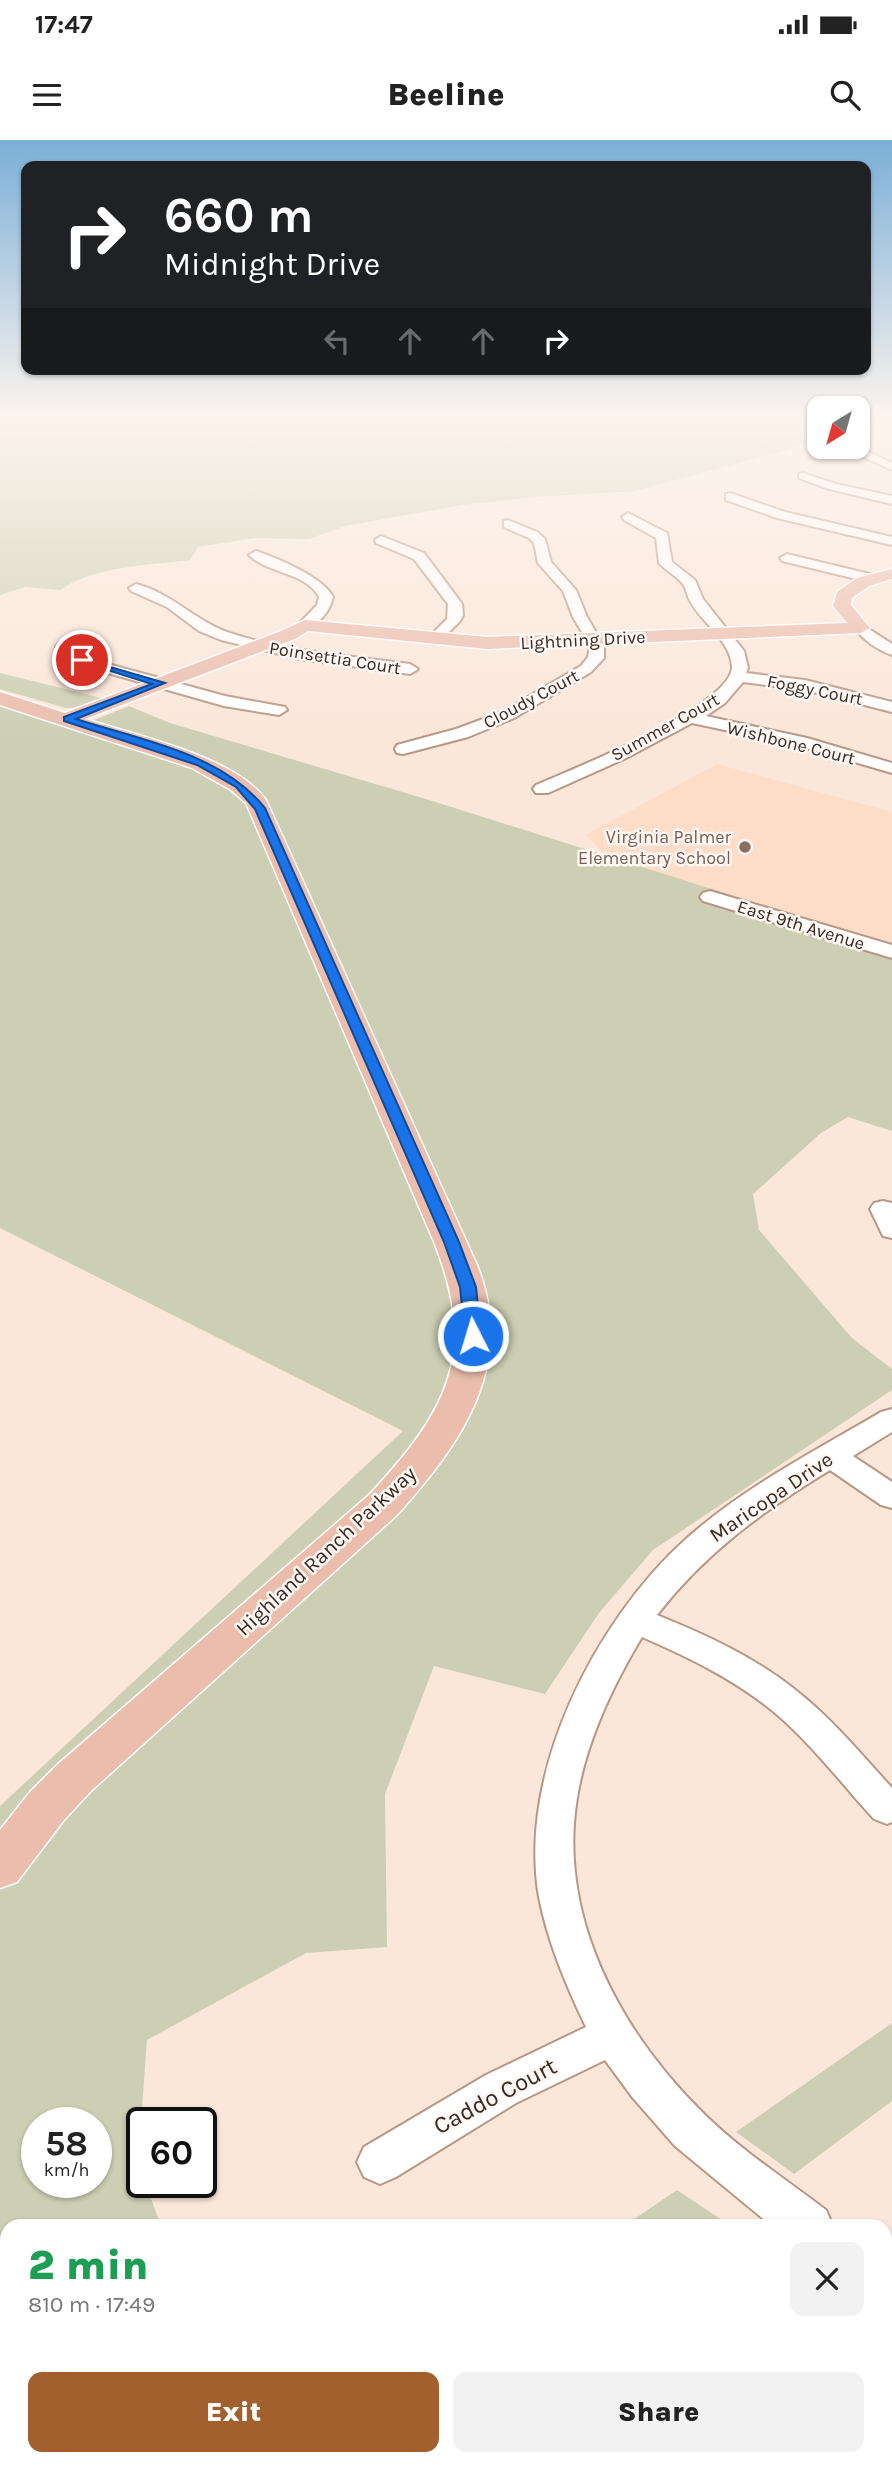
<!DOCTYPE html>
<html lang="en">
<head>
<meta charset="utf-8">
<style>
  body { margin:0; font-family:Karla,sans-serif; background:#f2f2f2; color:#222; height:100vh; display:flex; flex-direction:column; font-size:26px; white-space:nowrap }
  * { box-sizing:border-box; margin:0 }
  p { font-size:23px; color:#767676 }
  .icon { flex:none; width:38px; height:38px; fill:none; stroke:currentColor; stroke-width:2; stroke-linecap:round; stroke-linejoin:round }
  .map { position:relative; flex:1; overflow:hidden }
  .details { position:absolute; left:0px; top:2079px; width:892px; height:247px; display:flex; flex-direction:column; background:#fff; border-radius:21px 21px 0 0; box-shadow:0 2px 5px #0004 }
  .details>* { flex:none }
  .guide { position:absolute; left:21px; top:21px; width:850px; height:214px; border-radius:14px; box-shadow:0 2px 5px #0004; background:#202124; color:#fff; overflow:hidden }
  .needle { width:46px; rotate:217deg }
  .controls { position:absolute; left:807px; top:256px; display:grid; gap:14px }
  .controls a { display:grid; place-items:center; width:63px; height:63px; border-radius:14px; background:#fff; box-shadow:0 2px 5px #0004; font-size:35px }
  .speed { position:absolute; left:21px; top:1967px; display:flex; gap:14px; font-size:35px; font-weight:700; text-align:center }
  .speed>* { display:grid; place-content:center; width:91px; height:91px; border-radius:50%; background:#fff; box-shadow:0 2px 5px #0004; line-height:1 }
  .speed small { font-size:18px; font-weight:400 }
  .speed .limit { border:4px solid #111; border-radius:10px; background:#fff; color:#111 }
  .pin { position:absolute; display:grid; place-items:center; width:60px; height:60px; color:#fff; margin:-30px; border:4px solid #fff; border-radius:50%; box-shadow:0 2px 7px #0007 }
  .me { position:absolute; width:77px; margin:-38px; rotate:355deg; stroke-linejoin:round; filter:drop-shadow(0 0 5px #0008) }
  .turn { display:flex; align-items:center; gap:24px; height:147px; padding:0 28px; font-size:32px }
  .turn .icon { width:91px; height:91px; stroke-width:2.5 }
  .turn b { display:block; font-size:49px; line-height:60px }
  .lanes { display:flex; align-items:center; height:66px; padding:0 28px; background:#0003; justify-content:center; gap:35px; direction:ltr }
  .lanes .off { opacity:.35 }
  .round { display:grid; place-items:center; flex:none; width:74px; height:74px; border-radius:14px; background:#f2f2f2 }
  .headline { display:flex; align-items:center; justify-content:space-between; height:119px; padding:0 28px }
  h1 { font-size:42px; font-weight:800; line-height:52px; color:#1e9e55 }
  .action { display:flex; gap:14px; margin-top:auto; padding:14px 28px }
  .action a { flex:1; height:80px; border-radius:14px; background:#a2602e; color:#fff; font-size:28px; font-weight:800; line-height:80px; text-align:center }
  .action a+a { background:#f2f2f2; color:#222 }
  .status { display:flex; justify-content:space-between; align-items:center; height:49px; padding:0 35px; background:#fff; direction:ltr }
  .status svg { height:19px; fill:currentColor }
  header { display:flex; justify-content:space-between; align-items:center; height:91px; padding:0 28px; background:#fff; font-size:32px; font-weight:800 }
  .map>svg:first-child { display:block }
  .built { fill:#fddcc8 }
  .green { fill:#cccfb3; fill-rule:evenodd }
  .lines { fill:none; stroke-linecap:round; stroke-linejoin:round }
  .minor-casing { stroke:#b79784; stroke-width:4 }
  .major-casing { stroke:#fff; stroke-width:3 }
  .minor { fill:#fff; fill-rule:evenodd }
  .major { fill:#eabdad; fill-rule:evenodd }
  .route { fill:#1a73e8; stroke:#114b97; stroke-width:2 }
  .education-dot { fill:#8d6e63; stroke:#fef7f3; stroke-width:2.5 }
  .labels { text-anchor:middle; stroke-width:5; stroke-linejoin:round; paint-order:stroke }
  .far-street-label { font-size:18px; fill:#372a22; stroke:#fef7f3 }
  .far-education-label { font-size:18px; fill:#785e54; stroke:#fef7f3; text-anchor:end }
  .street-label { font-size:21px; fill:#372a22; stroke:#fef7f3 }
  .near-street-label { font-size:24px; fill:#372a22; stroke:#fef7f3 }
</style>
</head>
<body>
<div class="status"><b>17:47</b><svg viewBox="0 0 49 12"><path d="M0 12V9h3v3zM5 12V6h3v6zM10 12V3h3v9zM15 12V0h3v12zM26 1h20v11H26zM47 4h2v5h-2z"/></svg></div>
<header><svg class="icon" aria-label="menu" viewBox="0 0 24 24"><path d="M4 6h16M4 12h16M4 18h16"/></svg>Beeline<svg class="icon" aria-label="search" viewBox="0 0 24 24"><circle cx="10" cy="10" r="6"/><path d="M15 15l6 6"/></svg></header>
<div class="map">
<svg width="892" height="2325" viewBox="0 0 892 2325">
  <rect width="100%" height="100%" fill="#fbe7da"/>
  <path class="built" d="M 717,624 L 892,672 L 892,806 L 611,720 L 585,695 Z"/>
  <g class="green">
    <path d="M 0,277 L 819,277 L 819,301 L 635,351 L 534,357 L 462,365 L 345,386 L 309,399 L 255,398 L 198,407 L 190,420 C 153,425 91,426 61,450 L 25,447 L 0,455 Z"/>
    <path d="M 858,277 L 892,277 L 892,288 L 858,292 Z"/>
    <path d="M 0,533 L 106,559 L 84,567 L 66,568 L 0,549 Z"/>
    <path d="M 0,566 L 72,589 L 129,566 L 170,583 L 426,659 L 892,806 L 892,991 L 848,977 L 821,993 L 753,1054 L 759,1090 L 852,1198 L 892,1229 L 892,1250 L 653,1410 L 599,1473 L 545,1554 L 434,1526 L 385,1654 L 387,1807 L 306,1813 L 147,1900 L 138,2023 L 142,2042 L 145,2042 L 161,2086 L 7,2086 L 7,2319 L 254,2319 L 257,2325 L 0,2325 L 0,1666 L 403,1291 L 0,1088 ZM 37,1983 L 96,1983 L 96,2042 L 37,2042 Z"/>
    <path d="M 892,1883 L 892,1961 L 794,2034 L 736,1992 Z"/>
    <path d="M 677,2050 L 722,2080 L 714,2086 L 624,2086 Z"/>
    <path d="M 277,2319 L 415,2319 L 407,2325 L 268,2325 Z"/>
  </g>
  <g class="lines">
    <defs>
      <g id="minor">
        <path d="M 861,312 L 869,312 L 892,323 L 892,330 L 861,316 Z"/>
        <path d="M 803,333 L 836,344 L 892,356 L 892,364 L 829,349 L 799,338 L 799,334 Z"/>
        <path d="M 730,353 L 785,372 L 892,397 L 892,405 L 777,378 L 726,360 L 726,354 Z"/>
        <path d="M 628,373 L 667,393 L 672,422 L 695,440 L 703,459 L 744,511 L 748,528 L 746,533 L 805,540 L 892,562 L 892,572 L 805,550 L 743,542 L 725,563 L 706,576 L 807,598 L 892,623 L 892,633 L 803,607 L 692,583 L 626,618 L 548,653 L 536,653 L 533,649 L 536,645 C 571,630 734,565 732,526 C 730,499 700,482 689,459 C 687,455 686,448 683,444 C 677,436 666,431 659,423 L 656,398 L 624,380 L 622,377 Z"/>
        <path d="M 508,380 L 537,392 L 545,399 L 551,422 L 576,450 L 587,477 L 604,506 L 604,518 L 591,532 L 514,578 L 468,597 L 403,614 L 397,613 L 395,609 L 397,605 L 456,589 L 502,572 L 581,526 L 588,517 L 590,506 L 573,477 L 563,451 L 538,423 L 534,403 L 529,398 L 504,387 L 504,381 Z"/>
        <path d="M 381,396 L 424,413 L 462,464 L 463,475 L 460,481 L 439,502 L 429,502 L 427,499 L 447,479 L 448,464 L 414,419 L 376,403 L 375,400 Z"/>
        <path d="M 256,411 C 277,418 323,437 333,457 C 330,471 319,485 305,489 L 298,485 L 317,465 L 319,457 C 306,432 268,434 249,415 Z"/>
        <path d="M 787,414 L 878,436 L 880,439 L 873,443 L 782,421 L 780,418 Z"/>
        <path d="M 136,444 C 172,453 196,482 230,493 C 288,512 350,516 410,524 L 418,529 L 410,534 L 299,519 L 221,500 L 199,491 L 167,467 L 131,451 L 129,448 Z"/>
        <path d="M 861,484 L 892,504 L 892,515 C 877,510 864,500 854,488 Z"/>
        <path d="M 63,503 L 97,521 L 225,556 L 285,567 L 287,570 L 279,575 L 224,566 L 87,527 L 58,510 L 56,507 L 58,504 Z"/>
        <path d="M 710,751 L 892,805 L 892,818 L 703,761 L 700,757 L 703,753 Z"/>
        <path d="M 883,1061 L 892,1063 L 892,1098 L 883,1096 L 870,1069 L 874,1063 Z"/>
        <path d="M 892,1269 L 892,1292 L 853,1316 L 892,1342 L 892,1368 L 881,1365 L 830,1330 C 764,1370 705,1413 657,1475 C 707,1495 756,1518 798,1552 C 833,1580 862,1615 892,1648 L 892,1682 L 887,1684 L 874,1679 C 841,1643 811,1603 774,1572 C 734,1539 688,1517 642,1497 C 613,1545 586,1602 577,1658 C 557,1778 622,1894 705,1975 C 742,2011 785,2039 826,2070 L 833,2086 L 772,2086 L 675,2006 L 633,1958 L 605,1920 L 516,1963 L 396,2037 L 380,2044 L 364,2037 L 357,2022 L 364,2007 L 486,1935 L 586,1887 C 566,1845 548,1803 539,1757 C 517,1633 596,1480 686,1399 C 744,1347 815,1311 881,1272 Z"/>
        <path d="M 886,2119 L 892,2122 L 892,2172 L 886,2169 Z"/>
        <path d="M 745,2319 L 798,2319 L 795,2325 L 742,2325 Z"/>
      </g>
      <path id="major" d="M 892,429 L 892,439 L 869,446 L 852,458 L 851,465 L 870,488 L 861,493 L 487,509 L 308,491 L 295,499 L 85,579 C 135,595 236,617 266,660 L 477,1125 C 517,1224 462,1303 397,1375 L 91,1651 L 64,1680 L 17,1742 L 0,1748 L 0,1690 L 30,1652 L 57,1625 L 369,1355 C 447,1271 479,1215 434,1102 L 246,663 L 231,650 L 192,628 L 0,565 L 0,552 L 65,573 L 281,491 L 305,480 L 487,497 L 847,483 L 833,466 L 837,452 L 857,438 Z"/>
    </defs>
    <use href="#minor" class="minor-casing"/>
    <use href="#major" class="major-casing"/>
    <use href="#minor" class="minor"/>
    <use href="#major" class="major"/>
  </g>
  <linearGradient id="sky" x2="0" y2="1"><stop stop-color="#7bafd8"/><stop offset="0.46" stop-color="#fdf4ee"/><stop offset="1" stop-color="#fdf4ee" stop-opacity="0"/></linearGradient>
  <rect width="892" height="602" fill="url(#sky)"/>
  <path class="route" d="M 79,518 L 165,543 L 76,579 C 141,600 221,613 265,668 L 459,1102 L 476,1147 L 481,1196 L 479,1199 L 467,1199 L 465,1196 L 460,1147 L 444,1102 L 255,669 L 236,647 L 197,625 L 64,581 L 64,577 L 152,544 L 79,521 Z"/>
  <circle class="education-dot" cx="745" cy="707" r="7"/>
  <g class="labels">
    <g class="far-street-label">
      <text transform="translate(583 500) rotate(-3)" y="6">Lightning Drive</text>
      <text transform="translate(335 518) rotate(9)" y="6">Poinsettia Court</text>
      <text transform="translate(815 550) rotate(11)" y="6">Foggy Court</text>
      <text transform="translate(531 559) rotate(-28)" y="6">Cloudy Court</text>
      <text transform="translate(665 587) rotate(-29)" y="6">Summer Court</text>
      <text transform="translate(791 603) rotate(14)" y="6">Wishbone Court</text>
      <text transform="translate(801 785) rotate(17)" y="6">East 9th Avenue</text>
    </g>
    <g class="far-education-label">
      <text x="731" y="703">Virginia Palmer<tspan x="731" dy="21">Elementary School</tspan></text>
    </g>
    <g class="street-label">
      <text transform="translate(771 1357) rotate(-34)" y="7">Maricopa Drive</text>
      <text transform="translate(326 1411) rotate(-43)" y="7">Highland Ranch Parkway</text>
    </g>
    <g class="near-street-label">
      <text transform="translate(495 1956) rotate(-28)" y="8">Caddo Court</text>
    </g>
  </g>
</svg>
<div class="controls">
<a><svg class="needle" viewBox="-14 -14 28 28"><path d="M0-13l5 13h-10z" fill="#e53935"/><path d="M0 13l5-13h-10z" fill="#767676"/></svg></a>
</div>
<div class="speed"><div>58<small>km/h</small></div><div class="limit">60</div></div>
<div class="pin" style="left:82px;top:520px;background:#d93025"><svg class="icon" aria-label="arrive" viewBox="0 0 24 24"><path d="M6 21V4h12l-3 4 3 4H6"/></svg></div>
<svg class="me" style="left:473px;top:1196px" viewBox="-20 -20 40 40"><circle r="17" fill="#1a73e8" stroke="#fff" stroke-width="3"/><path d="M0-11L8 9 0 5-8 9z" fill="#fff"/></svg>
<div class="guide">
<div class="turn"><svg class="icon" aria-label="right" viewBox="0 0 24 24"><path d="M7 20v-9h11M14 6l5 5-5 5"/></svg><div><b>660 m</b>Midnight Drive</div></div>
<div class="lanes"><svg class="icon off" aria-label="left" viewBox="0 0 24 24"><path d="M17 20v-9H6M10 6l-5 5 5 5"/></svg><svg class="icon off" aria-label="ahead" viewBox="0 0 24 24"><path d="M12 20V5M6 11l6-6 6 6"/></svg><svg class="icon off" aria-label="ahead" viewBox="0 0 24 24"><path d="M12 20V5M6 11l6-6 6 6"/></svg><svg class="icon" aria-label="right" viewBox="0 0 24 24"><path d="M7 20v-9h11M14 6l5 5-5 5"/></svg></div>
</div>
<section class="details">
<div class="headline"><div><h1>2 min</h1><p>810 m · 17:49</p></div><a class="round"><svg class="icon" aria-label="close" viewBox="0 0 24 24"><path d="M6 6l12 12M18 6L6 18"/></svg></a></div>
<div class="action"><a>Exit</a><a>Share</a></div>
</section>
</div>
</body>
</html>
